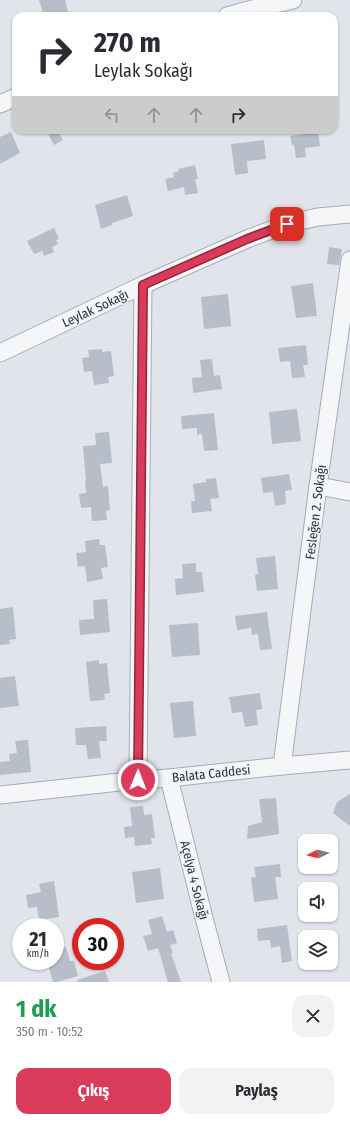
<!DOCTYPE html>
<html lang="tr">
<head>
<meta charset="utf-8">
<style>
  body { margin:0; font-family:"Fira Sans Condensed",sans-serif; background:#f2f2f3; color:#2b2b33; height:100vh; display:flex; flex-direction:column; font-size:15px; white-space:nowrap }
  * { box-sizing:border-box; margin:0 }
  p { font-size:13px; color:#7c7c81 }
  .icon { flex:none; width:22px; height:22px; fill:none; stroke:currentColor; stroke-width:2; stroke-linecap:round; stroke-linejoin:round }
  .map { position:relative; height:982px; overflow:hidden }
  .details { display:flex; flex-direction:column; background:#fff; flex:1 }
  .details>* { flex:none }
  .top-card { position:absolute; left:12px; top:12px; width:326px; height:122px; border-radius:12px; box-shadow:0 1px 3px #0004; background:#fff; color:#2b2b33; overflow:hidden }
  .needle { width:26px; rotate:264deg }
  .controls { position:absolute; left:298px; top:834px; display:grid; gap:8px }
  .controls a { display:grid; place-items:center; width:40px; height:40px; border-radius:8px; background:#fff; box-shadow:0 1px 3px #0004; font-size:20px }
  .speed { position:absolute; left:12px; top:918px; display:flex; gap:8px; font-size:20px; font-weight:700; text-align:center }
  .speed>* { display:grid; place-content:center; width:52px; height:52px; border-radius:50%; background:#fff; box-shadow:0 1px 3px #0004; line-height:1 }
  .speed small { font-size:10px; font-weight:400 }
  .speed .limit { border:6px solid #d22; background:#fff; color:#111 }
  .pin { position:absolute; display:grid; place-items:center; width:34px; height:34px; color:#fff; margin:-17px; border-radius:8px; box-shadow:0 2px 6px #0006 }
  .me { position:absolute; width:44px; margin:-22px; rotate:1deg; stroke-linejoin:round; filter:drop-shadow(0 0 3px #0008) }
  .turn { display:flex; align-items:center; gap:14px; height:84px; padding:0 16px; font-size:18px }
  .turn .icon { width:52px; height:52px; stroke-width:2.5 }
  .turn b { display:block; font-size:28px; line-height:34px }
  .lanes { display:flex; align-items:center; height:38px; padding:0 16px; background:#0003; justify-content:center; gap:20px; direction:ltr }
  .lanes .off { opacity:.35 }
  .round { display:grid; place-items:center; flex:none; width:42px; height:42px; border-radius:12px; background:#f2f2f3 }
  .overview { display:flex; align-items:center; justify-content:space-between; height:68px; padding:0 16px }
  h1 { font-size:24px; font-weight:700; line-height:30px; color:#1e9e55 }
  .cta { display:flex; gap:8px; margin-top:auto; padding:8px 16px }
  .cta a { flex:1; height:46px; border-radius:12px; background:#da3b5a; color:#fff; font-size:16px; font-weight:700; line-height:46px; text-align:center }
  .cta a+a { background:#f2f2f3; color:#2b2b33 }
  .map>svg:first-child { display:block }
  .building { fill:#b7bec9 }
  .lines { fill:none; stroke-linecap:round; stroke-linejoin:round }
  .minor-casing { stroke:#a5acb6; stroke-width:19 }
  .minor { stroke:#f4f6f8; stroke-width:17 }
  .route-casing { stroke:#8e263a; stroke-width:10 }
  .route { stroke:#da3b5a; stroke-width:7 }
  .labels { text-anchor:middle; stroke-width:3; stroke-linejoin:round; paint-order:stroke }
  .street-label { font-size:13px; fill:#273344; stroke:#f0f4f8 }
</style>
</head>
<body>
<div class="map">
<svg width="350" height="982" viewBox="0 0 350 982">
  <rect width="100%" height="100%" fill="#e1e5eb"/>
  <g class="building">
    <path d="M 39,0 L 65,0 L 69,16 L 44,16 Z"/>
    <path d="M 46,130 L 57,130 L 63,140 L 54,145 Z"/>
    <path d="M 11,132 L 20,153 L 0,164 L 0,137 Z"/>
    <path d="M 318,132 L 320,146 L 305,148 L 306,157 L 296,158 L 294,145 L 292,145 L 290,136 Z"/>
    <path d="M 264,140 L 266,159 L 247,161 L 248,173 L 235,175 L 231,144 Z"/>
    <path d="M 195,165 L 198,179 L 195,179 L 198,193 L 185,195 L 184,187 L 168,191 L 165,179 L 174,177 L 173,173 L 179,171 L 178,169 Z"/>
    <path d="M 127,195 L 133,216 L 112,223 L 112,225 L 101,229 L 95,205 Z"/>
    <path d="M 54,228 L 59,239 L 56,240 L 58,244 L 52,247 L 54,252 L 44,256 L 42,251 L 34,254 L 27,241 Z"/>
    <path d="M 329,247 L 342,249 L 339,265 L 327,264 Z"/>
    <path d="M 313,283 L 317,316 L 296,318 L 291,286 Z"/>
    <path d="M 228,294 L 231,326 L 204,329 L 201,297 Z"/>
    <path d="M 306,345 L 308,365 L 303,365 L 305,377 L 292,378 L 290,361 L 280,362 L 278,348 Z"/>
    <path d="M 102,349 L 102,352 L 111,351 L 114,376 L 108,377 L 109,383 L 94,385 L 92,371 L 84,372 L 82,358 L 89,357 L 88,350 Z"/>
    <path d="M 212,359 L 214,376 L 220,375 L 222,389 L 193,393 L 192,378 L 202,377 L 200,360 Z"/>
    <path d="M 297,409 L 301,441 L 272,444 L 269,412 Z"/>
    <path d="M 214,413 L 218,450 L 204,451 L 202,434 L 197,435 L 197,428 L 182,429 L 181,416 Z"/>
    <path d="M 109,432 L 112,463 L 100,464 L 103,487 L 108,486 L 110,510 L 106,511 L 107,520 L 92,521 L 91,507 L 81,508 L 79,494 L 86,493 L 85,481 L 86,481 L 83,446 L 96,445 L 95,433 Z"/>
    <path d="M 289,474 L 292,490 L 285,491 L 286,504 L 275,506 L 273,492 L 263,493 L 261,478 Z"/>
    <path d="M 216,478 L 219,498 L 210,499 L 212,511 L 192,513 L 191,501 L 195,501 L 193,484 L 206,482 L 206,479 Z"/>
    <path d="M 99,539 L 100,545 L 105,545 L 108,567 L 101,568 L 103,579 L 87,582 L 85,566 L 78,567 L 76,553 L 86,552 L 85,541 Z"/>
    <path d="M 275,556 L 278,589 L 257,591 L 255,575 L 258,574 L 256,558 Z"/>
    <path d="M 196,563 L 196,572 L 202,572 L 204,592 L 176,595 L 175,579 L 183,578 L 182,564 Z"/>
    <path d="M 107,599 L 110,632 L 80,635 L 79,620 L 94,619 L 93,600 Z"/>
    <path d="M 13,607 L 16,639 L 9,640 L 10,644 L 0,645 L 0,609 Z"/>
    <path d="M 267,612 L 272,649 L 260,650 L 258,634 L 252,635 L 251,628 L 237,630 L 235,616 Z"/>
    <path d="M 198,623 L 200,655 L 172,657 L 169,625 Z"/>
    <path d="M 99,660 L 99,664 L 107,663 L 110,693 L 104,694 L 105,700 L 90,701 L 86,662 Z"/>
    <path d="M 15,676 L 19,706 L 0,708 L 0,678 Z"/>
    <path d="M 260,693 L 262,709 L 256,710 L 258,725 L 245,727 L 242,712 L 232,713 L 229,697 Z"/>
    <path d="M 193,701 L 196,736 L 174,738 L 170,703 Z"/>
    <path d="M 106,726 L 107,741 L 99,741 L 101,758 L 88,759 L 86,745 L 76,745 L 75,728 Z"/>
    <path d="M 28,740 L 31,772 L 0,775 L 0,762 L 10,761 L 9,754 L 17,753 L 15,741 Z"/>
    <path d="M 350,794 L 350,826 L 333,813 L 337,802 Z"/>
    <path d="M 276,798 L 279,834 L 247,839 L 248,826 L 262,822 L 259,799 Z"/>
    <path d="M 143,806 L 144,815 L 152,814 L 155,838 L 151,838 L 152,844 L 135,846 L 134,837 L 125,838 L 124,827 L 132,826 L 130,807 Z"/>
    <path d="M 280,864 L 281,877 L 275,877 L 278,899 L 254,902 L 251,878 L 256,877 L 254,867 Z"/>
    <path d="M 160,868 L 164,899 L 136,903 L 132,872 Z"/>
    <path d="M 54,881 L 59,917 L 39,920 L 37,907 L 28,908 L 26,895 L 41,892 L 39,884 Z"/>
    <path d="M 162,916 L 167,932 L 173,930 L 177,943 L 170,945 L 173,953 L 171,953 L 181,982 L 168,982 L 158,948 L 148,951 L 143,936 L 152,934 L 148,920 Z"/>
    <path d="M 287,925 L 292,961 L 282,963 L 280,946 L 271,948 L 270,940 L 258,941 L 257,929 Z"/>
    <path d="M 66,947 L 70,961 L 74,961 L 78,976 L 57,982 L 53,982 L 47,961 L 55,961 L 55,950 Z"/>
    <path d="M 105,971 L 109,982 L 78,982 L 77,980 Z"/>
  </g>
  <g class="lines">
    <defs>
      <g id="minor">
        <path d="M 227,16 L 252,9 L 293,0"/>
        <path d="M 0,104 L 16,97"/>
        <path d="M 0,353 L 143,285 L 247,239 L 287,224 L 318,217 L 350,214"/>
        <path d="M 318,486 L 350,492"/>
        <path d="M 282,766 L 318,486 L 350,260"/>
        <path d="M 169,778 L 204,918 L 221,982"/>
        <path d="M 138,780 L 143,285"/>
        <path d="M 0,795 L 138,780 L 169,778 L 282,766 L 350,760"/>
      </g>
    </defs>
    <use href="#minor" class="minor-casing"/>
    <use href="#minor" class="minor"/>
  </g>
  <g class="lines">
    <defs>
      <path id="route" d="M 138,780 L 143,285 L 247,239 L 287,224"/>
    </defs>
    <use href="#route" class="route-casing"/>
    <use href="#route" class="route"/>
  </g>
  <g class="labels">
    <g class="street-label">
      <text transform="translate(95 308) rotate(-25)" y="5">Leylak Sokağı</text>
      <text transform="translate(315 512) rotate(-83)" y="5">Fesleğen 2. Sokağı</text>
      <text transform="translate(211 773) rotate(-6)" y="5">Balata Caddesi</text>
      <text transform="translate(195 880) rotate(76)" y="5">Açelya 4 Sokağı</text>
    </g>
  </g>
</svg>
<div class="controls">
<a><svg class="needle" viewBox="-14 -14 28 28"><path d="M0-13l5 13h-10z" fill="#e53935"/><path d="M0 13l5-13h-10z" fill="#7c7c81"/></svg></a>
<a><svg class="icon" aria-label="sound" viewBox="0 0 24 24"><path d="M4 9h4l5-4v14l-5-4H4zM17 9q2 3 0 6"/></svg></a>
<a><svg class="icon" aria-label="layers" viewBox="0 0 24 24"><path d="M12 4l9 5-9 5-9-5zM3 14l9 5 9-5"/></svg></a>
</div>
<div class="speed"><div>21<small>km/h</small></div><div class="limit">30</div></div>
<div class="pin" style="left:287px;top:224px;background:#d93025"><svg class="icon" aria-label="arrive" viewBox="0 0 24 24"><path d="M6 21V4h12l-3 4 3 4H6"/></svg></div>
<svg class="me" style="left:138px;top:780px" viewBox="-20 -20 40 40"><circle r="17" fill="#da3b5a" stroke="#fff" stroke-width="3"/><path d="M0-11L8 9 0 5-8 9z" fill="#fff"/></svg>
<div class="top-card">
<div class="turn"><svg class="icon" aria-label="right" viewBox="0 0 24 24"><path d="M7 20v-9h11M14 6l5 5-5 5"/></svg><div><b>270 m</b>Leylak Sokağı</div></div>
<div class="lanes"><svg class="icon off" aria-label="left" viewBox="0 0 24 24"><path d="M17 20v-9H6M10 6l-5 5 5 5"/></svg><svg class="icon off" aria-label="ahead" viewBox="0 0 24 24"><path d="M12 20V5M6 11l6-6 6 6"/></svg><svg class="icon off" aria-label="ahead" viewBox="0 0 24 24"><path d="M12 20V5M6 11l6-6 6 6"/></svg><svg class="icon" aria-label="right" viewBox="0 0 24 24"><path d="M7 20v-9h11M14 6l5 5-5 5"/></svg></div>
</div>
</div>
<section class="details">
<div class="overview"><div><h1>1 dk</h1><p>350 m · 10:52</p></div><a class="round"><svg class="icon" aria-label="close" viewBox="0 0 24 24"><path d="M6 6l12 12M18 6L6 18"/></svg></a></div>
<div class="cta"><a>Çıkış</a><a>Paylaş</a></div>
</section>
</body>
</html>
